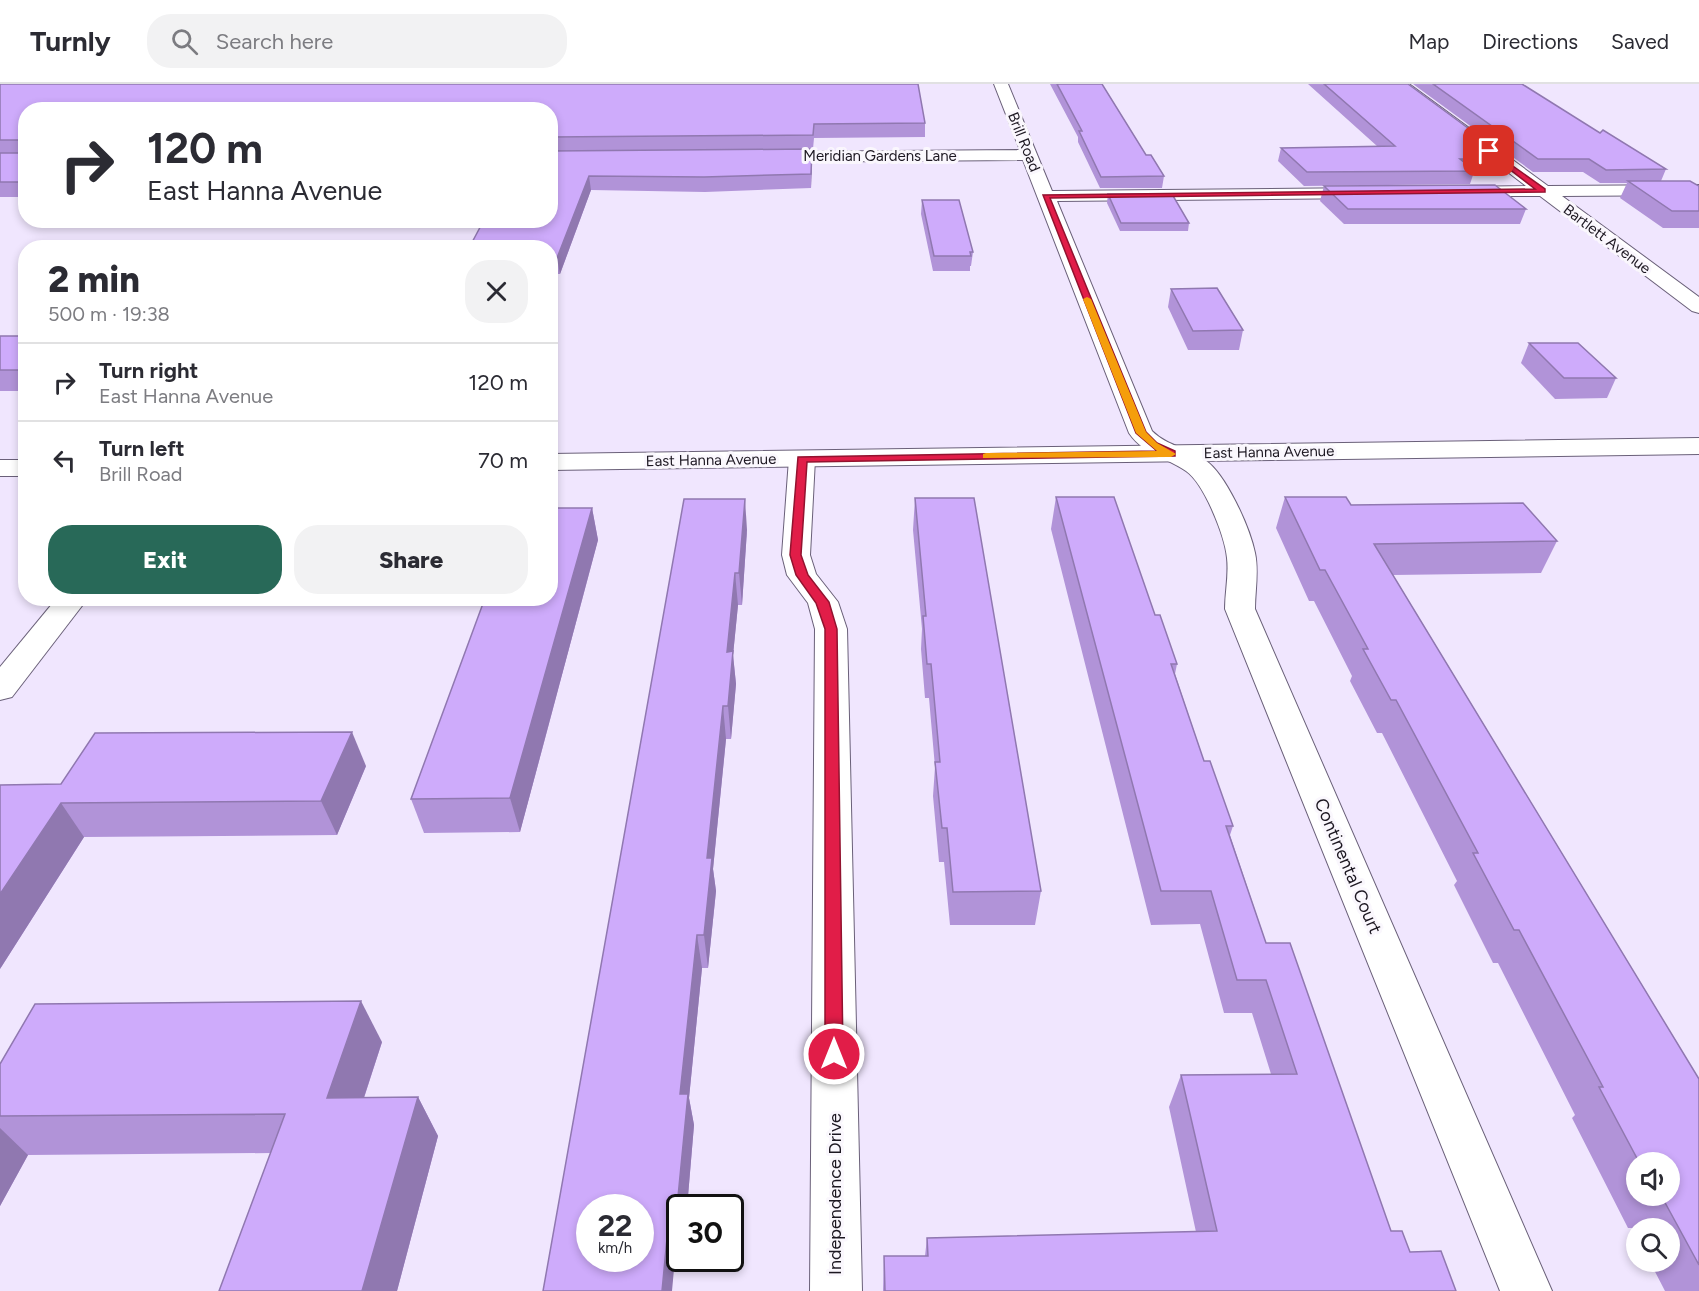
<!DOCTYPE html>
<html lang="en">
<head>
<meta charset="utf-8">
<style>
  body { margin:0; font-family:Figtree,sans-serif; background:#f2f2f3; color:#2b2b33; height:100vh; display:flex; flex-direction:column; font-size:22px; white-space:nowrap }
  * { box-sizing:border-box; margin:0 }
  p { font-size:20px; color:#7c7c81 }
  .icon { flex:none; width:33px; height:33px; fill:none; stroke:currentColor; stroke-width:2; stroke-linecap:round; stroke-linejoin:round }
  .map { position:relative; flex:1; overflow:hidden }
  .details { position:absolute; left:18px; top:156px; width:540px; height:366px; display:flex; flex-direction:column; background:#fff; border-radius:24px; box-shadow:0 3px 9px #0003 }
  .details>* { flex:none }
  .hud { position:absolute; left:18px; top:18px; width:540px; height:126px; border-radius:24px; box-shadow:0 3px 9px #0003; background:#fff; color:#2b2b33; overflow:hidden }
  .controls { position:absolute; left:1626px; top:1068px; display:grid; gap:12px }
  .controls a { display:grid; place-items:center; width:54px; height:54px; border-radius:50%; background:#fff; box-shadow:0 3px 9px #0003; font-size:30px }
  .speed { position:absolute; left:576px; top:1110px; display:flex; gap:12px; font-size:30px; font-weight:700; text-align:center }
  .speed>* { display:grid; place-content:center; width:78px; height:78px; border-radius:50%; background:#fff; box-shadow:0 3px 9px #0003; line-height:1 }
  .speed small { font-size:15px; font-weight:400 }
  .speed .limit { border:3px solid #111; border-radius:9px; background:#fff; color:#111 }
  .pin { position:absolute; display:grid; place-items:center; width:51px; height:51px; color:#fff; margin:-26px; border-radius:12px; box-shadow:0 3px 9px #0006 }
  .me { position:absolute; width:66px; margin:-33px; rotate:0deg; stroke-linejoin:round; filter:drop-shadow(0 0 4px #0008) }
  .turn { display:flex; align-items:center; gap:21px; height:126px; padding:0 30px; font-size:27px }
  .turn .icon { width:78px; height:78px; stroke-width:2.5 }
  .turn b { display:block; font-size:42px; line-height:51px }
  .round { display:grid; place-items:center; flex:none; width:63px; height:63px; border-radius:24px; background:#f2f2f3 }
  .overview { display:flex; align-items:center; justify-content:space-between; height:102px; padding:0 30px }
  h1 { font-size:36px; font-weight:800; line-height:45px }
  .button { display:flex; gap:12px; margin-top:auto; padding:12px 30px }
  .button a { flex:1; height:69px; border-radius:24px; background:#286958; color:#fff; font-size:24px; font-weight:800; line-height:69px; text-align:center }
  .button a+a { background:#f2f2f3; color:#2b2b33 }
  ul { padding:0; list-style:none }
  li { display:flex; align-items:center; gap:18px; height:78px; padding:0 30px; border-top:2px solid #e1e1e2 }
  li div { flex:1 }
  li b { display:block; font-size:22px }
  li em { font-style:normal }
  header { display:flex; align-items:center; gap:36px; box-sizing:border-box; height:84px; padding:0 30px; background:#fff; border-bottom:2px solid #e1e1e2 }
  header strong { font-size:28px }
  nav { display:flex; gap:33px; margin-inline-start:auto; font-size:21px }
  .search { width:420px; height:54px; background:#f2f2f3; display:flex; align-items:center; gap:15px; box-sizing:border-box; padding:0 21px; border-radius:24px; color:#7c7c81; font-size:22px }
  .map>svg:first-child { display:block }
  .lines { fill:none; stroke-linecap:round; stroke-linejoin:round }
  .street-casing { stroke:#6a6079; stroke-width:2 }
  .secondary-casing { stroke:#6a6079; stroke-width:2 }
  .street { fill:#fff; fill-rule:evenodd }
  .secondary { fill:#fff; fill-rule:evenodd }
  .wall { fill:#b193d8; fill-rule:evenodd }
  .shaded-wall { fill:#9078b0 }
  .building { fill:#ceabfb; stroke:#9078b0; stroke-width:1.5; fill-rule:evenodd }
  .route { fill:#e11d48; stroke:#92132f; stroke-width:1.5 }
  .slow { fill:#f59e0b }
  .labels { text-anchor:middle; stroke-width:6; stroke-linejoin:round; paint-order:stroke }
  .far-street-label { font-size:15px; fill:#1c1721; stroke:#faf7fd }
  .street-label { font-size:18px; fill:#1c1721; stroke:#faf7fd }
</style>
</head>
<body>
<header>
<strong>Turnly</strong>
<div class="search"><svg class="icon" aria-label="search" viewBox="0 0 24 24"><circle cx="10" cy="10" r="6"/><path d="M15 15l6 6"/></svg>Search here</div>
<nav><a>Map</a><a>Directions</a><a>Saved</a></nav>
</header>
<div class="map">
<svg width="1699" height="1207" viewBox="0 0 1699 1207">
  <rect width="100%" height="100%" fill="#f0e6fe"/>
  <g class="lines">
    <defs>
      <g id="street">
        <path d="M 994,0 L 1008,0 L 1052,107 L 1368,104 L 1377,109 L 1368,114 L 1057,117 L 1152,347 C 1167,362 1188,364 1205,376 C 1226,390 1250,444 1255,469 C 1259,487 1255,507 1255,525 L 1552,1207 L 1500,1207 L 1225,525 C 1225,508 1229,491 1227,474 C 1225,452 1204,399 1186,387 C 1166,373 1144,371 1129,349 L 1023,76 L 768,78 L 760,73 L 768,68 L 1020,66 Z"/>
        <path d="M 1393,0 L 1409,0 L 1548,102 L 1699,101 L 1699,111 L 1562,112 L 1699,213 L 1699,229 L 1692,227 L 1540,112 L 1452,112 L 1449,108 L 1458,103 L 1526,102 Z"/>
        <path d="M 802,367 L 811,370 L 815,375 L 810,471 L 816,490 L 838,518 L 847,545 L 862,1207 L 810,1207 L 815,545 L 808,519 L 787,491 L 782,471 L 789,375 L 793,370 Z"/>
        <path d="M 57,514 L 88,514 L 12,613 L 0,616 L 0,583 Z"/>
      </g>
      <g id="secondary">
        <path d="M 1699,354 L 1699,370 L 550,386 L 550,370 Z"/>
        <rect x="0" y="376" width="26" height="16"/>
      </g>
    </defs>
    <use href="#street" class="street-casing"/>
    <use href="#secondary" class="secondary-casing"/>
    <use href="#street" class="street"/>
    <use href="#secondary" class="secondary"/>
  </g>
  <g class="wall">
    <path d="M 0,0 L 925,39 L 925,53 L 814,54 L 813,65 L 550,67 L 550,26 L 26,26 L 26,113 L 0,113 Z"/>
    <path d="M 1050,0 L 1102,0 L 1146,71 L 1164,92 L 1162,104 L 1100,104 L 1078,58 L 1078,53 Z"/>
    <path d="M 1308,0 L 1408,0 L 1510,75 L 1505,88 L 1474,88 L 1470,100 L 1304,102 L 1278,77 L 1281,64 L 1377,62 Z"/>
    <path d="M 1413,0 L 1522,0 L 1600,49 L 1666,85 L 1661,97 L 1699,102 L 1699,144 L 1663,144 L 1620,114 L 1627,99 L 1600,99 L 1583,88 L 1533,88 Z"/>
    <path d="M 812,65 L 811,104 L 705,108 L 591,106 L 560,190 L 550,190 L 550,67 Z"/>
    <path d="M 1324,102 L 1526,125 L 1520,140 L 1344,140 L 1320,117 Z"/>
    <path d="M 1108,110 L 1189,139 L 1188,147 L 1120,147 L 1107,119 Z"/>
    <path d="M 922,116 L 973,168 L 971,182 L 970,182 L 970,187 L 933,187 L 921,130 Z"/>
    <path d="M 1171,205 L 1243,246 L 1239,266 L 1188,266 L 1168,223 Z"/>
    <rect x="0" y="252" width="26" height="55"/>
    <path d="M 1529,259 L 1616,294 L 1607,314 L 1555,315 L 1521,279 Z"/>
    <path d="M 1056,413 L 1155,531 L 1177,580 L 1175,590 L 1204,677 L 1233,742 L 1230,751 L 1266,859 L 1391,1147 L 1410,1168 L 1456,1207 L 883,1207 L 884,1172 L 925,1172 L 927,1154 L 1196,1148 L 1169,1023 L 1181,991 L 1271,990 L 1252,929 L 1224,929 L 1200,840 L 1151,841 L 1051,445 Z"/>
    <path d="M 1285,413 L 1351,421 L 1557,457 L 1541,489 L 1393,491 L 1699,995 L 1699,1207 L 1665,1207 L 1650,1178 L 1670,1178 L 1670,1144 L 1636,1144 L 1636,1152 L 1632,1144 L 1628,1144 L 1572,1034 L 1575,1031 L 1498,879 L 1493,879 L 1454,801 L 1457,797 L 1382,649 L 1377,649 L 1350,597 L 1352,592 L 1314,517 L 1309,517 L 1276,444 ZM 1636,1078 L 1670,1078 L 1670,1112 L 1636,1112 Z"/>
    <path d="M 915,414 L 1041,807 L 1035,841 L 950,841 L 944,778 L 939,778 L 933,712 L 935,683 L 929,614 L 925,614 L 921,565 L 922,545 L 913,446 Z"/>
    <path d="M 592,424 L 598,456 L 520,748 L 424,749 L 411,715 Z"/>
    <path d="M 747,446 L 742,521 L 738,521 L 733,571 L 736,600 L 731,655 L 726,655 L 713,785 L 716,807 L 708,884 L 702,884 L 689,1014 L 694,1041 L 687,1124 L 680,1124 L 680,1152 L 677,1152 L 543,1207 Z"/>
    <path d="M 366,682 L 337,751 L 84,753 L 0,885 L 61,700 Z"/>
    <path d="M 382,958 L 364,1014 L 418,1013 L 438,1052 L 397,1207 L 219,1207 L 271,1069 L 28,1071 L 0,1122 L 0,980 Z"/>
  </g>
  <g class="shaded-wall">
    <path d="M 812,65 L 812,80 L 811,104 L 811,90 Z"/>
    <path d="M 589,92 L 591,106 L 560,190 L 557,174 Z"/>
    <path d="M 745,415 L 747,446 L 742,521 L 739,489 Z"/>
    <path d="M 592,424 L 598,456 L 520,748 L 510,714 Z"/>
    <path d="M 735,489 L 738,521 L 733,571 L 736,600 L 731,655 L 728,622 L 727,568 Z"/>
    <path d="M 723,622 L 726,655 L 713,785 L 716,807 L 708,884 L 704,851 L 707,774 Z"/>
    <path d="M 352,648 L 366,682 L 337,751 L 321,717 Z"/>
    <path d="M 61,719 L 84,753 L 0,885 L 0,810 Z"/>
    <path d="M 697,851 L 702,884 L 689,1014 L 694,1041 L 687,1124 L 680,1124 L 680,1132 L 677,1123 L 680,1010 Z"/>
    <path d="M 361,917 L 382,958 L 351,1053 L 327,1014 Z"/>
    <path d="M 418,1013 L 438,1052 L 397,1207 L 362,1207 Z"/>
    <path d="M 0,1044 L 28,1071 L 0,1122 Z"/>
    <path d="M 670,1123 L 677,1152 L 672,1207 L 662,1207 Z"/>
  </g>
  <g class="building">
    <path d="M 0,0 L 918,0 L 925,39 L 814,40 L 813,51 L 550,53 L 550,26 L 26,26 L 26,98 L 0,98 L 0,69 L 21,69 L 21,56 L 0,56 Z"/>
    <path d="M 1057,0 L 1102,0 L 1146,71 L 1151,71 L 1164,92 L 1101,93 L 1079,47 L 1082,47 Z"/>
    <path d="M 1324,0 L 1408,0 L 1510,75 L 1460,75 L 1475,87 L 1307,88 L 1281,64 L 1395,62 Z"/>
    <path d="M 1433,0 L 1522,0 L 1600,49 L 1603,46 L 1666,85 L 1606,86 L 1589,75 L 1538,75 Z"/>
    <path d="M 812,65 L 811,90 L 704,93 L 589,92 L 557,174 L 550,174 L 550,164 L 469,164 L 484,136 L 550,136 L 550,67 Z"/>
    <path d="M 1628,97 L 1690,97 L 1699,102 L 1699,127 L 1672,127 Z"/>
    <path d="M 1495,101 L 1526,125 L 1348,125 L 1324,102 Z"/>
    <path d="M 1108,110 L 1172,110 L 1189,139 L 1121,139 Z"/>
    <path d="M 922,116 L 959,116 L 973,168 L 970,168 L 971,172 L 934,172 Z"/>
    <path d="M 1217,204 L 1243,246 L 1193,247 L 1171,205 Z"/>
    <rect x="0" y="252" width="26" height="34"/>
    <path d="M 1529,259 L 1578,259 L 1616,294 L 1564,294 Z"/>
    <path d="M 1056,413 L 1114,413 L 1155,531 L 1160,531 L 1177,580 L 1171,580 L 1204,677 L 1210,677 L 1233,742 L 1226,742 L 1266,859 L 1290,859 L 1391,1147 L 1402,1147 L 1410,1168 L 1441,1167 L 1456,1207 L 885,1207 L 884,1172 L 928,1172 L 927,1154 L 1217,1147 L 1181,991 L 1297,990 L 1266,896 L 1237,896 L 1211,807 L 1161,807 Z"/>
    <path d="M 1285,413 L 1346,413 L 1351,421 L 1523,419 L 1557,457 L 1374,460 L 1699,995 L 1699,1181 L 1663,1115 L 1658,1115 L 1656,1112 L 1670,1112 L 1670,1078 L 1639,1078 L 1599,1003 L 1603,1003 L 1519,846 L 1514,846 L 1473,769 L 1478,769 L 1396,616 L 1391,616 L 1363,565 L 1368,565 L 1325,486 L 1320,486 Z"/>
    <path d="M 915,414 L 974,414 L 1041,807 L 953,808 L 947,744 L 942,744 L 935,678 L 940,678 L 931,580 L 927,580 L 923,532 L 926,532 Z"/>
    <path d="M 684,415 L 745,415 L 739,489 L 735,489 L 727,568 L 733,567 L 728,622 L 723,622 L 707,774 L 712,774 L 704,851 L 697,851 L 680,1010 L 688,1010 L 677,1123 L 670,1123 L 662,1207 L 543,1207 ZM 590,1124 L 640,1124 L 640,1174 L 590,1174 Z"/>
    <path d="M 550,424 L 592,424 L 510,714 L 411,715 L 485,514 L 550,514 Z"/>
    <path d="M 352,648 L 321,717 L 61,719 L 0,810 L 0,701 L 61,700 L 95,649 Z"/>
    <path d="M 361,917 L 327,1014 L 418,1013 L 362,1207 L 219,1207 L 285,1030 L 0,1032 L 0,980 L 35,920 Z"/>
  </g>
  <path class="route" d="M 1489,65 L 1545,105 L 1545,108 L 1050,114 L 1146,348 L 1157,359 L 1175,367 L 1175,372 L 807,378 L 801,471 L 808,491 L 829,518 L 837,545 L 843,970 L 841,976 L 834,979 L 827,976 L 825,970 L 825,545 L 816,519 L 796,491 L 790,471 L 798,373 L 1157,367 L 1136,349 L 1043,111 L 1535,105 L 1487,68 Z"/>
  <path class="slow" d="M 1087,213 L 1091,215 L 1146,348 L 1157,359 L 1176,370 L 1171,373 L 983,374 L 983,370 L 986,369 L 1157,367 L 1136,349 L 1083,215 Z"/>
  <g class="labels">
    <g class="far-street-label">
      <text transform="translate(1024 58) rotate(68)" y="5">Brill Road</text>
      <text x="880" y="77">Meridian Gardens Lane</text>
      <text transform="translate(1607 155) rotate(37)" y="5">Bartlett Avenue</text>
      <text transform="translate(1269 368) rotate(-1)" y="5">East Hanna Avenue</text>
      <text transform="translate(711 376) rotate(-1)" y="5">East Hanna Avenue</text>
    </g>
    <g class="street-label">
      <text transform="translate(1348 782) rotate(67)" y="6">Continental Court</text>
      <text transform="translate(835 1110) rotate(-90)" y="6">Independence Drive</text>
    </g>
  </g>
</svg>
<div class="controls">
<a><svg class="icon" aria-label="sound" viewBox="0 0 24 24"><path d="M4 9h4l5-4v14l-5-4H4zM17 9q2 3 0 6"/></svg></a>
<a><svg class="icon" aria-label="search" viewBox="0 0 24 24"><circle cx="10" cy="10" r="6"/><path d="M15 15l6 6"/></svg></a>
</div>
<div class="speed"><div>22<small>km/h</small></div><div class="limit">30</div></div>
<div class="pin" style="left:1489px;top:67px;background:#d93025"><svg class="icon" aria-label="arrive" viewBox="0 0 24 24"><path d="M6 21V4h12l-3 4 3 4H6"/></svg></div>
<svg class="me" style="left:834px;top:970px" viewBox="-20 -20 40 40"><circle r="17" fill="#e11d48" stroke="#fff" stroke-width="3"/><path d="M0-11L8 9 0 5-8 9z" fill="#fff"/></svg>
<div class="hud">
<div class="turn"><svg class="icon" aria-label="right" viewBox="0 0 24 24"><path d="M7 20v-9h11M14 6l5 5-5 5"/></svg><div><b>120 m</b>East Hanna Avenue</div></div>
</div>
<section class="details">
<div class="overview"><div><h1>2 min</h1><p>500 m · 19:38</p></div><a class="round"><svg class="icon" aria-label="close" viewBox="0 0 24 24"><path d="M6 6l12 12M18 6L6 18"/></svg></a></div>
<ul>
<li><svg class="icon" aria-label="right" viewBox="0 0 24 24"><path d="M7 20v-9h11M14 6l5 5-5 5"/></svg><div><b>Turn right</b><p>East Hanna Avenue</p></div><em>120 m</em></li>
<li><svg class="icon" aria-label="left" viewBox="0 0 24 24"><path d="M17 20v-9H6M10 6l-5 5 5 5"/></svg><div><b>Turn left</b><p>Brill Road</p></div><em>70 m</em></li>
</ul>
<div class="button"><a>Exit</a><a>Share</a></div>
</section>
</div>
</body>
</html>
